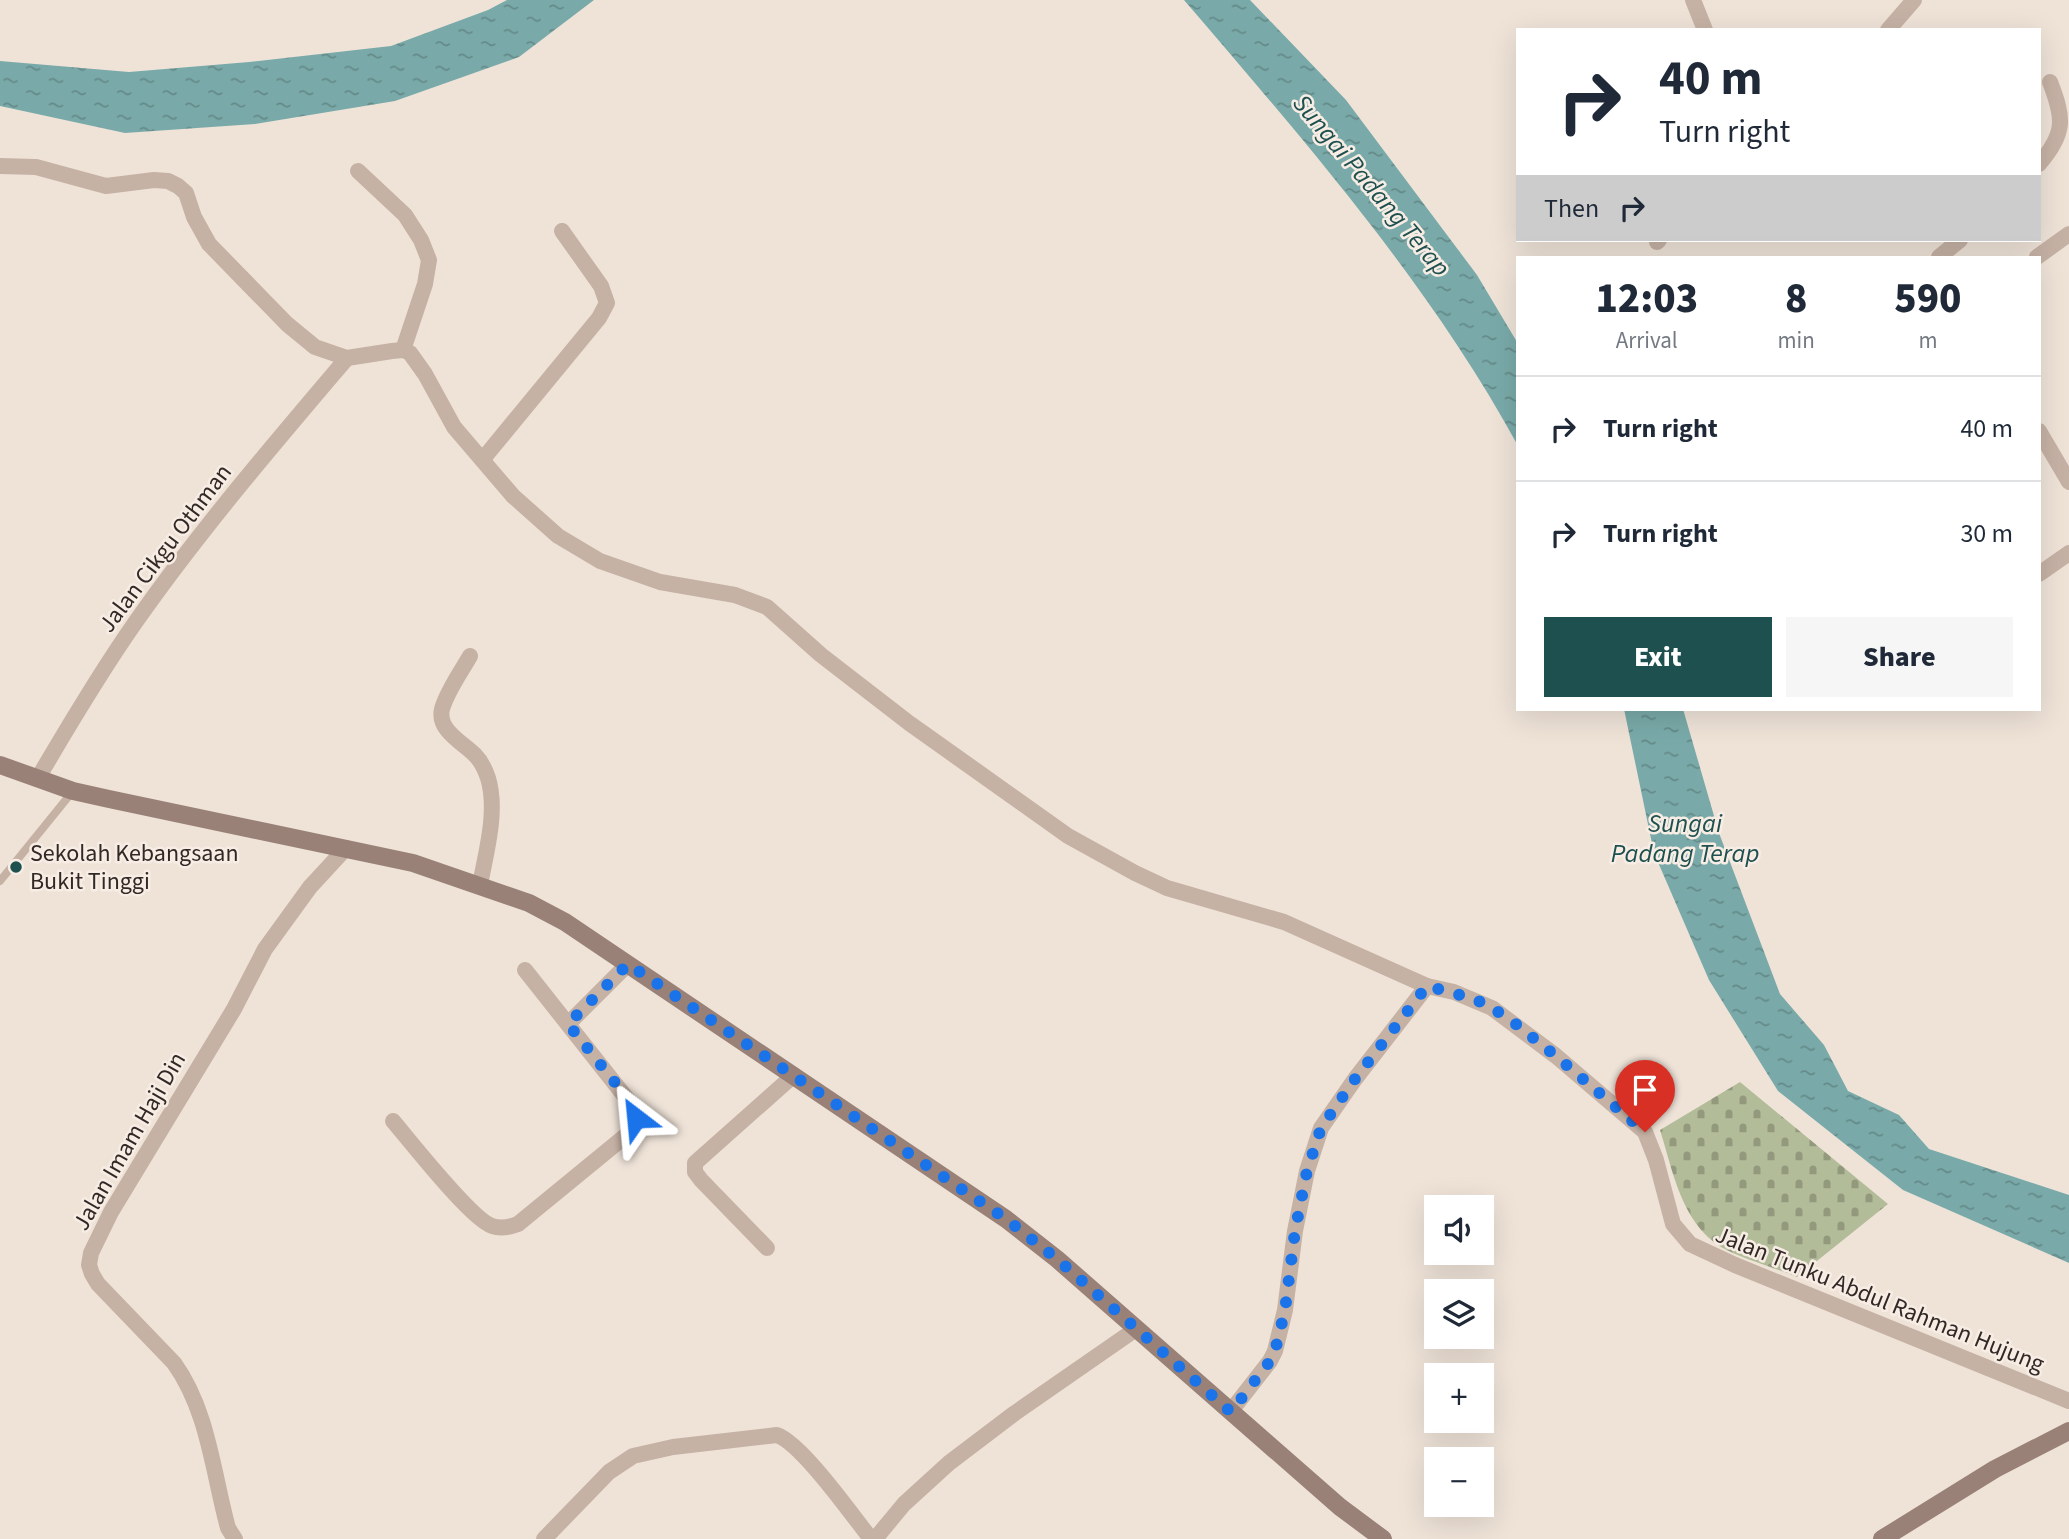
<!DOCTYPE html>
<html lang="en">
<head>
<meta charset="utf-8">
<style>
  body { margin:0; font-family:"Source Sans 3",sans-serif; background:#f6f6f7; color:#1f2937; height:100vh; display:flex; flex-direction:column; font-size:26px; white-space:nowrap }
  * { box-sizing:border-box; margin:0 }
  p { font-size:23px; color:#747a83 }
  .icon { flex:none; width:38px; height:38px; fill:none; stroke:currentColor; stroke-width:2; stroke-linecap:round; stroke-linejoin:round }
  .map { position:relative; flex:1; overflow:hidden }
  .drawer { position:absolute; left:1516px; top:256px; width:525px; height:455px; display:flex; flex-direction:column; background:#fff; border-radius:0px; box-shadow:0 7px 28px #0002 }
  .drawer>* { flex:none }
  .banner { position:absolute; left:1516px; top:28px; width:525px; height:214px; border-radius:0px; box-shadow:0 7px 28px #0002; background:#fff; color:#1f2937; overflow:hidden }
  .tools { position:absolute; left:1424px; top:1195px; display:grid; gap:14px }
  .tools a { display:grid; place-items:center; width:70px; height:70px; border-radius:0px; background:#fff; box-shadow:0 7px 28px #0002; font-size:35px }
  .pin { position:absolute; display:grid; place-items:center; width:60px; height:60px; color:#fff; margin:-72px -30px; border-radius:50% 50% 50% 0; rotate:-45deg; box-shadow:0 0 7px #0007 }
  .pin .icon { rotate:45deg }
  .me { position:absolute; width:77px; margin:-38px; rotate:331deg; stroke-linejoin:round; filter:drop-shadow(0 0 5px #0008) }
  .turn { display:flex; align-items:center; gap:24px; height:147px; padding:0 28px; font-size:32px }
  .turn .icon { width:91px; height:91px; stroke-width:2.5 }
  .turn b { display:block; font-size:49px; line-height:60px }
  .then { display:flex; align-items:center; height:66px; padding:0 28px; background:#0003; gap:14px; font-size:26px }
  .eta { display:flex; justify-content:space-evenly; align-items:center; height:119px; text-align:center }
  .eta b { font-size:42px; font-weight:800; line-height:49px }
  .action { display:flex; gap:14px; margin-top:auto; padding:14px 28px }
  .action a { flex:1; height:80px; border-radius:0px; background:#1e5050; color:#fff; font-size:28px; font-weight:800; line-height:80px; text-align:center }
  .action a+a { background:#f6f6f7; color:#1f2937 }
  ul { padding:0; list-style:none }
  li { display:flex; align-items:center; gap:21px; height:105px; padding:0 28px; border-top:2px solid #e0e1e3 }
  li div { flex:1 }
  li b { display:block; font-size:26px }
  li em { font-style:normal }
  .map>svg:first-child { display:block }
  .cemetery { fill:url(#cemetery-stones) }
  .water { fill:url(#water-ripples) }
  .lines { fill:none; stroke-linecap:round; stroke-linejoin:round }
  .lane { stroke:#c6b2a5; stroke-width:8 }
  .street { stroke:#c6b2a5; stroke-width:16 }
  .secondary { stroke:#998177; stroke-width:18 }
  .route { stroke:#1a73e8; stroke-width:12; stroke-dasharray:0 21.6 }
  .poi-dot { fill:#1e5050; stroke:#f7ede4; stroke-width:2.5 }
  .labels { text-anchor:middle; stroke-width:5; stroke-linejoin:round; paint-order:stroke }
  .street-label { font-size:24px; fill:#322926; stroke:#f7ede4 }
  .poi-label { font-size:24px; fill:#322926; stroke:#f7ede4; text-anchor:start }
  .water-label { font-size:26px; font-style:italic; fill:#1e5050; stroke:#f7ede4 }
</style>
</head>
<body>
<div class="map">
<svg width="2069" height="1539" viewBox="0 0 2069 1539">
  <defs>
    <pattern id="cemetery-stones" width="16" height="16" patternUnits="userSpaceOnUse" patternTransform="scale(1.75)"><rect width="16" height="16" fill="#b3bc99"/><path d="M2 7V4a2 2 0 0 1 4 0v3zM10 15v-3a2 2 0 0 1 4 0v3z" fill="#92997d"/></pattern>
    <pattern id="water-ripples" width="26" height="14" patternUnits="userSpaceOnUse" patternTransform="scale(1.75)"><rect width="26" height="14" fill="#79aaa9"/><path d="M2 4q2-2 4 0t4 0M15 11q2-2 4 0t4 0" fill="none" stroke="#648a89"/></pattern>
  </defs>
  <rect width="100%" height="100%" fill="#efe3d8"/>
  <path class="cemetery" d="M 1740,1082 L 1888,1204 L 1797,1277 C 1776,1268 1740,1258 1721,1247 C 1681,1222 1673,1171 1660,1130 Z"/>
  <g class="water">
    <path d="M 507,0 L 594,0 L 519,57 L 395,101 L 255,124 L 125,133 L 0,106 L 0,61 L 129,72 L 249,62 L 391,46 L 488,10 Z"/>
    <path d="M 1184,0 L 1250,0 L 1346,100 L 1477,275 L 1517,342 L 1517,444 C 1429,283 1303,139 1184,0 Z"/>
    <path d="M 1624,709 L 1683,709 L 1719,833 L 1780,994 L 1824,1045 L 1848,1091 L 1899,1115 L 1929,1149 L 2069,1195 L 2069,1263 L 1903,1190 L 1778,1091 L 1709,980 L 1654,853 Z"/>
  </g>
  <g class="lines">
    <path class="lane" d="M 0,881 L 73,791"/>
    <g class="street">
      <path d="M 1693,0 L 1705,30"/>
      <path d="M 1888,30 L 1914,0"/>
      <path d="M 2039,164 C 2066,133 2064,118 2050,82"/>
      <path d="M 0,166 L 36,167 L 106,186 L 154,180 L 168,181 L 178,186 L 186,193 L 194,217 L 209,244 L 287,324 L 315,347 L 347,358 L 392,351 L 403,350 L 410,353 L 425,374 L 454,427 L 513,496 L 558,536 L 600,561 L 660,582 L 735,595 L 767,607 L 821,655 L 909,723 L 1068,836 L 1135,873 L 1167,888 L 1284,922 L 1427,986 L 1454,992 L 1492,1008 L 1556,1056 L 1645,1132 L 1656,1160 L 1673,1224 L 1690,1244 L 1735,1265 L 2069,1401"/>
      <path d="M 358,171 L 405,215 L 421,240 L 429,260 L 425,284 L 403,350"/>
      <path d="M 1657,242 L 1659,240"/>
      <path d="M 1939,257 L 1960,240"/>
      <path d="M 2037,257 L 2069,234"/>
      <path d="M 2039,431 L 2069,482"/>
      <path d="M 483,459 L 599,318 L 607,303 L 601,286 L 562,231"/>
      <path d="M 2039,574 L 2069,553"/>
      <path d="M 470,656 C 461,672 447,691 442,709 C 437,730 462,742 475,755 C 481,761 485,769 488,778 C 498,811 486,852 480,885"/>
      <path d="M 38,778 C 69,725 101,671 137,620 C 201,529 274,444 347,358"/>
      <path d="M 568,1024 L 628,964"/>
      <path d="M 393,1121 C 411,1142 471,1219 492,1226 C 501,1229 510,1227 518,1224 L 629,1133 L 634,1126 L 635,1109 L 525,970"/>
      <path d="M 767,1248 L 701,1180 L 695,1172 L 695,1163 L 794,1075"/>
      <path d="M 1231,1411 L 1270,1361 L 1275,1351 L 1285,1310 L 1295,1231 L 1307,1171 L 1321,1128 L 1355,1079 L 1427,986"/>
      <path d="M 235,1539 L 228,1528 C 213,1473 208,1410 174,1363 L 98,1284 L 92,1274 L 89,1265 L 91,1253 L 111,1212 L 234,1009 L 265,949 L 310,887 L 346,848"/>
      <path d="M 544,1539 L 609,1472 L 633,1456 L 673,1447 L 777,1435 C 802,1444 852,1515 871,1539"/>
      <path d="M 875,1539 L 904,1504 L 949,1463 L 1015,1413 L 1136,1329"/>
    </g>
    <g class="secondary">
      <path d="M 0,765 L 73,791 L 109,799 L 413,863 L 529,903 L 565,922 L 1006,1219 L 1057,1259 L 1340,1507 L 1383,1539"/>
      <path d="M 1882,1539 L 1995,1469 L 2069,1431"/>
    </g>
  </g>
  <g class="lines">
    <path class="route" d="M 636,1118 L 635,1109 L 629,1100 L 568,1024 L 628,964 L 1006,1219 L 1057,1259 L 1231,1412 L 1270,1361 L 1275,1351 L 1285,1310 L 1295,1231 L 1307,1171 L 1321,1128 L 1355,1079 L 1427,986 L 1475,999 L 1507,1017 L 1556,1056 L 1645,1132"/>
  </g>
  <circle class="poi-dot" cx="16" cy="867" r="7"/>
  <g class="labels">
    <g class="street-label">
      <text transform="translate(165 548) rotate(-53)" y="8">Jalan Cikgu Othman</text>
      <text transform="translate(129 1141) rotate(-60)" y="8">Jalan Imam Haji Din</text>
      <text transform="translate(1880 1299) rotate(22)" y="8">Jalan Tunku Abdul Rahman Hujung</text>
    </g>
    <g class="poi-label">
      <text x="30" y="861">Sekolah Kebangsaan<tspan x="30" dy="28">Bukit Tinggi</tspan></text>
    </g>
    <g class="water-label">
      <text transform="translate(1372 185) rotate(50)" y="9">Sungai Padang Terap</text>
      <text x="1685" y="832">Sungai<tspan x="1685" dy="30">Padang Terap</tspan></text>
    </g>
  </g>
</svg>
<div class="tools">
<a><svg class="icon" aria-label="sound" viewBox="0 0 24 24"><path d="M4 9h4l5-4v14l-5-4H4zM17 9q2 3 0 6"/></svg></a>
<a><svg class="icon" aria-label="layers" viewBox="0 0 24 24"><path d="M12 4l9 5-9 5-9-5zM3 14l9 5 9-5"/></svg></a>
<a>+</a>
<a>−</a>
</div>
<div class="pin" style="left:1645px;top:1132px;background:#d93025"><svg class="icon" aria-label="arrive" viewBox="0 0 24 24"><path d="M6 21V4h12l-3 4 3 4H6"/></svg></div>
<svg class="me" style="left:636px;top:1118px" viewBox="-20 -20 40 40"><path d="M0-17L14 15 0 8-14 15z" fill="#1a73e8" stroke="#fff" stroke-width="4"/></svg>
<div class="banner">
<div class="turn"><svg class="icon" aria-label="right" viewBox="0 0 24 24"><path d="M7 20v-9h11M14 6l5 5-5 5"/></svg><div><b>40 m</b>Turn right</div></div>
<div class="then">Then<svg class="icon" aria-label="right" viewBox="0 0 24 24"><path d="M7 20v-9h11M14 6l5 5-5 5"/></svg></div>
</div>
<section class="drawer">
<div class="eta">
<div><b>12:03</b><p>Arrival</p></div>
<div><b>8</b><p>min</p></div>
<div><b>590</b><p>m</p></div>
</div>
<ul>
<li><svg class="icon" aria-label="right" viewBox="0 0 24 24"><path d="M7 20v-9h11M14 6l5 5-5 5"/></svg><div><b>Turn right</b></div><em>40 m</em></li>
<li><svg class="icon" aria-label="right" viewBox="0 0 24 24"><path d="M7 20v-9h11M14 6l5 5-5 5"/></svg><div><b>Turn right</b></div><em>30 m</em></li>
</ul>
<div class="action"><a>Exit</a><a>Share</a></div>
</section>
</div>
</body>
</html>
